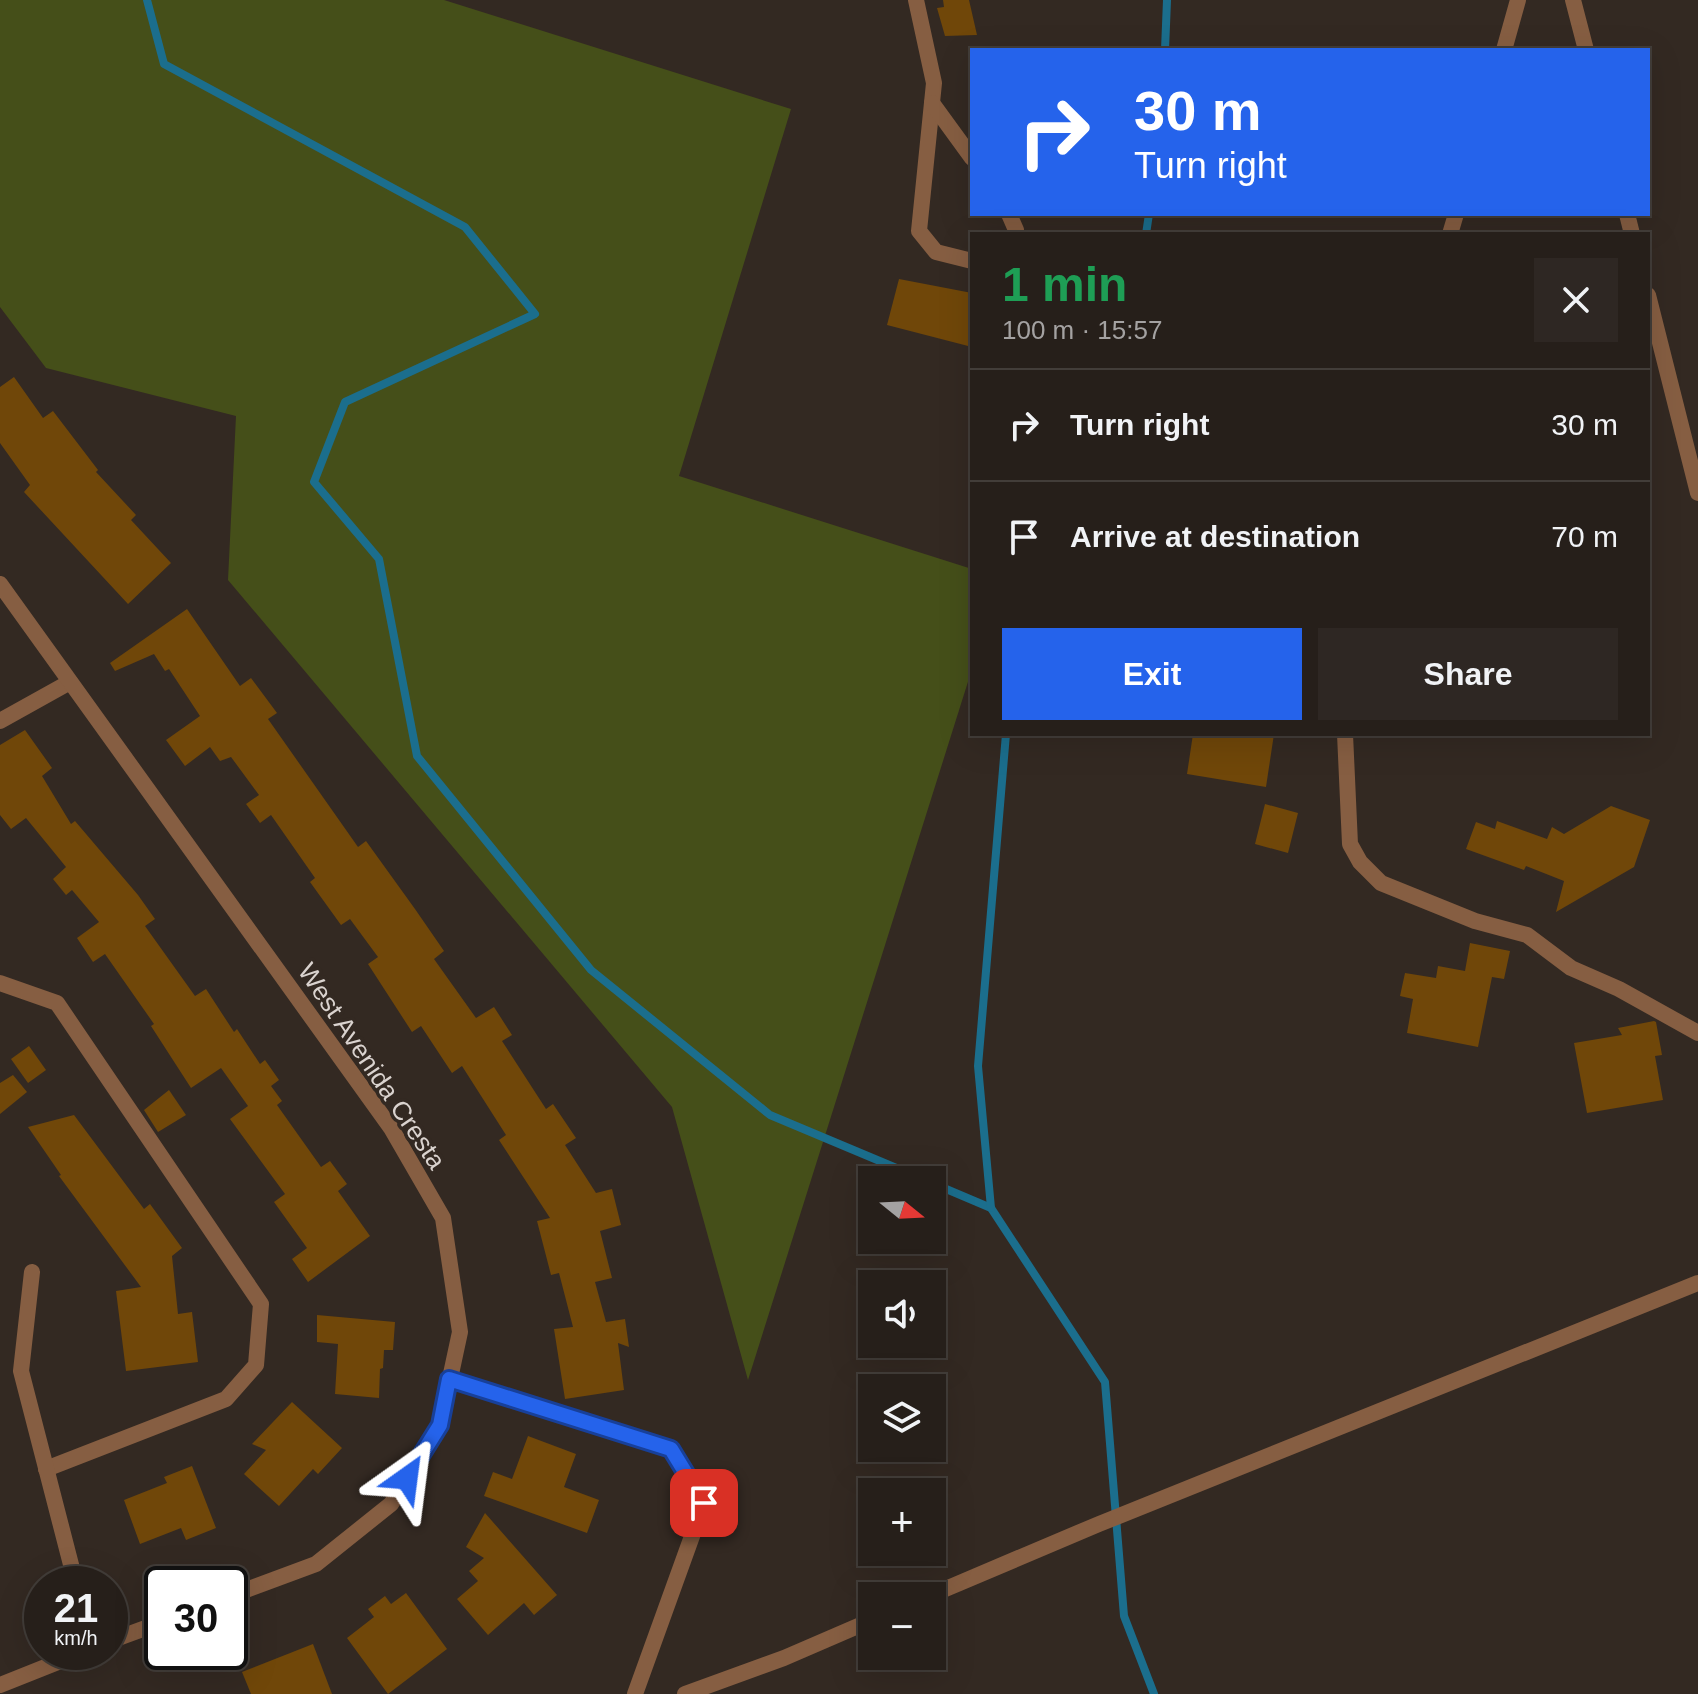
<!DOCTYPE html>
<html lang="en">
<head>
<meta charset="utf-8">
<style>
  body { margin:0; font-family:Arial,sans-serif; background:#2e2723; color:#f1f3f6; height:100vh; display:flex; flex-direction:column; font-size:30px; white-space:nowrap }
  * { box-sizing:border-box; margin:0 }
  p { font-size:26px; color:#a4a2a2 }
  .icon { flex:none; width:44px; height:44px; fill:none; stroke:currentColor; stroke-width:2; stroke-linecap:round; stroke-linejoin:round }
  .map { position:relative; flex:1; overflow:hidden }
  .details { position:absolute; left:970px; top:232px; width:680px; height:504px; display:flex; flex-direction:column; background:#261f1a; border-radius:0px; box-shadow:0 8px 32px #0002,0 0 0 2px #423d39 }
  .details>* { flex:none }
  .top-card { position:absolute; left:970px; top:48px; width:680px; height:168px; border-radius:0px; box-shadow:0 8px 32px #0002,0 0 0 2px #423d39; background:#2563eb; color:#fff; overflow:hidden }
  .needle { width:52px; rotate:108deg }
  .buttons { position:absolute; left:858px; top:1166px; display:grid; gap:16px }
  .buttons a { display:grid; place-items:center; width:88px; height:88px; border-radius:0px; background:#261f1a; box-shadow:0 8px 32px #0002,0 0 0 2px #423d39; font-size:40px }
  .speed { position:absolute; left:24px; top:1566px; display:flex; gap:16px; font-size:40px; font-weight:700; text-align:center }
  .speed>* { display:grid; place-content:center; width:104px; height:104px; border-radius:50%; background:#261f1a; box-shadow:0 8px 32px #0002,0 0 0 2px #423d39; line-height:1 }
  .speed small { font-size:20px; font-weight:400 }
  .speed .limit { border:4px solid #111; border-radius:12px; background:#fff; color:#111 }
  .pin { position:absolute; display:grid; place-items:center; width:68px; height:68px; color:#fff; margin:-34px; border-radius:16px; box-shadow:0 4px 12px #0006 }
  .me { position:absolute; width:88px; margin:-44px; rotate:31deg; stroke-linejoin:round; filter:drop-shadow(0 0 6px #0008) }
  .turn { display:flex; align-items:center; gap:28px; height:168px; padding:0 32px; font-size:36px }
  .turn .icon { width:104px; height:104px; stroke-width:2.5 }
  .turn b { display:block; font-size:56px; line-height:68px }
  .round { display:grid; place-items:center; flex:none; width:84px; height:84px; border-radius:0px; background:#2e2723 }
  .headline { display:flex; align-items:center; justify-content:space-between; height:136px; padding:0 32px }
  h1 { font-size:48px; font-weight:700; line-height:60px; color:#1e9e55 }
  .button { display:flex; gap:16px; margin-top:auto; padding:16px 32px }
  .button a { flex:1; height:92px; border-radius:0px; background:#2563eb; color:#fff; font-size:32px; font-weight:700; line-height:92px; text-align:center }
  .button a+a { background:#2e2723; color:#f1f3f6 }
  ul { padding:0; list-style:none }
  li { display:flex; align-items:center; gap:24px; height:112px; padding:0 32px; border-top:2px solid #423d39 }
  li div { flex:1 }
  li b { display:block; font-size:30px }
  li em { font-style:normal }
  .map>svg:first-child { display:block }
  .green { fill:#454f19 }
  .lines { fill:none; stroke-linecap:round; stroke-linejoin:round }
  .stream { stroke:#1b6e8d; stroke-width:8 }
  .building { fill:#704709 }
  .lane { stroke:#865e42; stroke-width:16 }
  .street { stroke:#865e42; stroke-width:16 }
  .route-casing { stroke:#184099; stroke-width:20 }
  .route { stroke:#2563eb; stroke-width:14 }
  .labels { text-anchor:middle; stroke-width:7; stroke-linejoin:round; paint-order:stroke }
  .street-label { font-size:26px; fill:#dad3cf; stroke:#332922 }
</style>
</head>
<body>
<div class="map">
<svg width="1698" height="1694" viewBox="0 0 1698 1694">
  <rect width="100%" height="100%" fill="#332922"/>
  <path class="green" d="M 0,0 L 444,0 L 791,109 L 679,476 L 972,569 L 972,669 L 748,1380 L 672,1107 L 228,580 L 236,416 L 46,368 L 0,307 Z"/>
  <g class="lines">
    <g class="stream">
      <path d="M 147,0 L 164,64 L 465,227 L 535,314 L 345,402 L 314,482 L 379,559 L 417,756 L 591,970 L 770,1115 L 925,1180"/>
      <path d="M 1165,50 L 1167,0"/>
      <path d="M 1146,234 L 1149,214"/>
      <path d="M 932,1183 L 991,1208 L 1105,1382 L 1124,1616 L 1154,1694"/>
      <path d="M 991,1208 L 978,1066 L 1006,734"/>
    </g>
  </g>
  <g class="building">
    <path d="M 943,0 L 969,0 L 977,35 L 945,36 L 937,8 L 944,7 Z"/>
    <path d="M 899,279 L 972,293 L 972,347 L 887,325 Z"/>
    <path d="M 14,377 L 43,418 L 53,411 L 98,470 L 96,472 L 136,515 L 131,520 L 171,563 L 128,604 L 24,492 L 30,485 L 0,443 L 0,387 Z"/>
    <path d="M 187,609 L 240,686 L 251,678 L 277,713 L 268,719 L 358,847 L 366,841 L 415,909 L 444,951 L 434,959 L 476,1018 L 494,1007 L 512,1035 L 502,1041 L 546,1109 L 553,1104 L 576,1138 L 565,1145 L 596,1193 L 612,1189 L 621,1225 L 600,1231 L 612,1278 L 595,1282 L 606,1322 L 625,1319 L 629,1347 L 618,1343 L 624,1390 L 565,1399 L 554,1329 L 573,1327 L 559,1273 L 551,1275 L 537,1221 L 550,1218 L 499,1140 L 506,1135 L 462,1066 L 452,1073 L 421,1026 L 412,1032 L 368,964 L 378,957 L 350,919 L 341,925 L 310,882 L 315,878 L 271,815 L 260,823 L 246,804 L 259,795 L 231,757 L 220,761 L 210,747 L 185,766 L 166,740 L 200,716 L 169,669 L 165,671 L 154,654 L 115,671 L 110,663 Z"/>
    <path d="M 25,730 L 52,768 L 42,776 L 71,824 L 75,821 L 138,895 L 155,919 L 145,926 L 195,996 L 206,989 L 234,1032 L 237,1029 L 260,1064 L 265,1060 L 279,1080 L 271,1086 L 282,1101 L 277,1105 L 321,1167 L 330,1161 L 347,1184 L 338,1191 L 370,1236 L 308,1282 L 292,1259 L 307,1248 L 274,1202 L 285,1194 L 230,1119 L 248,1106 L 221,1068 L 191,1088 L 151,1026 L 154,1024 L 105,954 L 93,962 L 77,938 L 99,922 L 72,890 L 66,895 L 53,879 L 66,867 L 26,818 L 11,829 L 0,815 L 0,745 Z"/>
    <path d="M 1193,734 L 1274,734 L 1266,787 L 1187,774 Z"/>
    <path d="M 1265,804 L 1298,813 L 1288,853 L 1255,844 Z"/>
    <path d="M 1611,806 L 1650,820 L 1634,867 L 1556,912 L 1564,881 L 1526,866 L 1524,870 L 1466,849 L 1476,822 L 1495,829 L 1497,821 L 1547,839 L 1552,827 L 1564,834 Z"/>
    <path d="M 1470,943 L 1510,951 L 1504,979 L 1492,977 L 1478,1047 L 1407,1033 L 1413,999 L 1400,996 L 1405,973 L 1436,978 L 1438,966 L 1465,971 Z"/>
    <path d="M 1654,1021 L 1656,1022 L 1662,1055 L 1655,1056 L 1663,1100 L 1587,1113 L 1574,1043 L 1622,1035 L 1618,1028 Z"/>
    <path d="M 29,1046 L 46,1070 L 28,1083 L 11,1059 Z"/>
    <path d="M 13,1075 L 27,1092 L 0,1114 L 0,1083 Z"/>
    <path d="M 169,1090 L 186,1115 L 158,1132 L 144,1110 Z"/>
    <path d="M 74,1115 L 144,1209 L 150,1204 L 182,1248 L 172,1256 L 178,1314 L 192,1312 L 198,1362 L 126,1371 L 116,1291 L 141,1287 L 59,1176 L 61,1175 L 28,1127 Z"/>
    <path d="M 317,1315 L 395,1322 L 393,1350 L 384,1350 L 383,1368 L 380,1369 L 379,1398 L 335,1394 L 338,1344 L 317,1342 Z"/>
    <path d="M 292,1402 L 342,1448 L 318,1474 L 313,1469 L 279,1506 L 244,1474 L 266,1450 L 252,1444 Z"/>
    <path d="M 528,1436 L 576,1454 L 564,1487 L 599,1500 L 587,1533 L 484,1496 L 493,1472 L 512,1479 Z"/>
    <path d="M 192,1466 L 216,1528 L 186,1540 L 181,1528 L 140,1544 L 124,1500 L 167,1483 L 164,1477 Z"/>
    <path d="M 485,1513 L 557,1595 L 534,1615 L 524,1603 L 488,1635 L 457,1599 L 478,1581 L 469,1571 L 484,1558 L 466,1547 Z"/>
    <path d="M 406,1593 L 447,1649 L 388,1694 L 347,1638 L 374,1617 L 368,1609 L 385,1596 L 391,1604 Z"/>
    <path d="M 313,1644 L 332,1694 L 251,1694 L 242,1672 Z"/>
  </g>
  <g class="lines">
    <g class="lane">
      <path d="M 916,0 L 934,83 L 919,231 L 936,252 L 972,261"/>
      <path d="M 1573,0 L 1586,50"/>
      <path d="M 1504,50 L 1518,0"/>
      <path d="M 932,103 L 972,158"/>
      <path d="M 1009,214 L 1016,230 L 1014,234"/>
      <path d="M 1627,214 L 1632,234"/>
      <path d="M 1450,234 L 1456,214"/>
      <path d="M 1648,295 L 1698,493"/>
      <path d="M 0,721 L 70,682"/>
      <path d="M 1345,734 L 1350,844 L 1360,862 L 1381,883 L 1475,921 L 1527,935 L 1571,968 L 1619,989 L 1698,1033"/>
      <path d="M 0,983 L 57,1003 L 261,1304 L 256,1365 L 226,1399 L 46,1469"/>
      <path d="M 449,1379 L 671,1449 L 704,1503 L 635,1694"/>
      <path d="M 929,1596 L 1099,1524 L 1698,1283"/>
      <path d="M 685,1694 L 784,1658 L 872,1620"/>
    </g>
    <g class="street">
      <path d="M 0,584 L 391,1128 L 443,1218 L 460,1332 L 440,1425 L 391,1504 L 316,1564 L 230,1596"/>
      <path d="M 32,1272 L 21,1371 L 76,1584"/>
      <path d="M 110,1641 L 162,1622"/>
      <path d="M 0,1685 L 83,1652"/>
    </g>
  </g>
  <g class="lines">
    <defs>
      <path id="route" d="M 407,1478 L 440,1425 L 449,1379 L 671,1449 L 704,1503"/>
    </defs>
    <use href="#route" class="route-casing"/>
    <use href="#route" class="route"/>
  </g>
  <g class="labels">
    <g class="street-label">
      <text transform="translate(372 1066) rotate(56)" y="9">West Avenida Cresta</text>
    </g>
  </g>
</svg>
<div class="buttons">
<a><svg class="needle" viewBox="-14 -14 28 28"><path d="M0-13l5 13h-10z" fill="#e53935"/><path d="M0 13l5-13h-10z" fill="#a4a2a2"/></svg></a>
<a><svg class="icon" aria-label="sound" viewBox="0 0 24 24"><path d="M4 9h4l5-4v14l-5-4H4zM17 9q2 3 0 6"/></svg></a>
<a><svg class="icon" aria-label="layers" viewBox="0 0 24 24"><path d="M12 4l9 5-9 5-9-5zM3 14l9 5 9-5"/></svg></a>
<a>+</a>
<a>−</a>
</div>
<div class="speed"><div>21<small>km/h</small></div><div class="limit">30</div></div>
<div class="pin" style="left:704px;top:1503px;background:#d93025"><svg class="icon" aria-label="arrive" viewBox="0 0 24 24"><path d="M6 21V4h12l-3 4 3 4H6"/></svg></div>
<svg class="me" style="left:407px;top:1478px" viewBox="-20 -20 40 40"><path d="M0-17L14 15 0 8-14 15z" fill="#2563eb" stroke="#fff" stroke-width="4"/></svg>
<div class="top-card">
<div class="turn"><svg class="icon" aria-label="right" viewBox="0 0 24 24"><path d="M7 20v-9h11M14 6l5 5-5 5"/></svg><div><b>30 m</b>Turn right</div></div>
</div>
<section class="details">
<div class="headline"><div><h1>1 min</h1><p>100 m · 15:57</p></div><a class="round"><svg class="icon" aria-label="close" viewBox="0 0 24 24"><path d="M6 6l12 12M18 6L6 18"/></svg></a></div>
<ul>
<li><svg class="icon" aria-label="right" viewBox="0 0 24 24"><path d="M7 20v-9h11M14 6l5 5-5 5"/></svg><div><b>Turn right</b></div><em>30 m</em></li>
<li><svg class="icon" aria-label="arrive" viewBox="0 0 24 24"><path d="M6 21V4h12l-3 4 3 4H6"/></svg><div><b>Arrive at destination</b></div><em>70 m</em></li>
</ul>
<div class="button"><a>Exit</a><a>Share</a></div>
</section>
</div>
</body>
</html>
